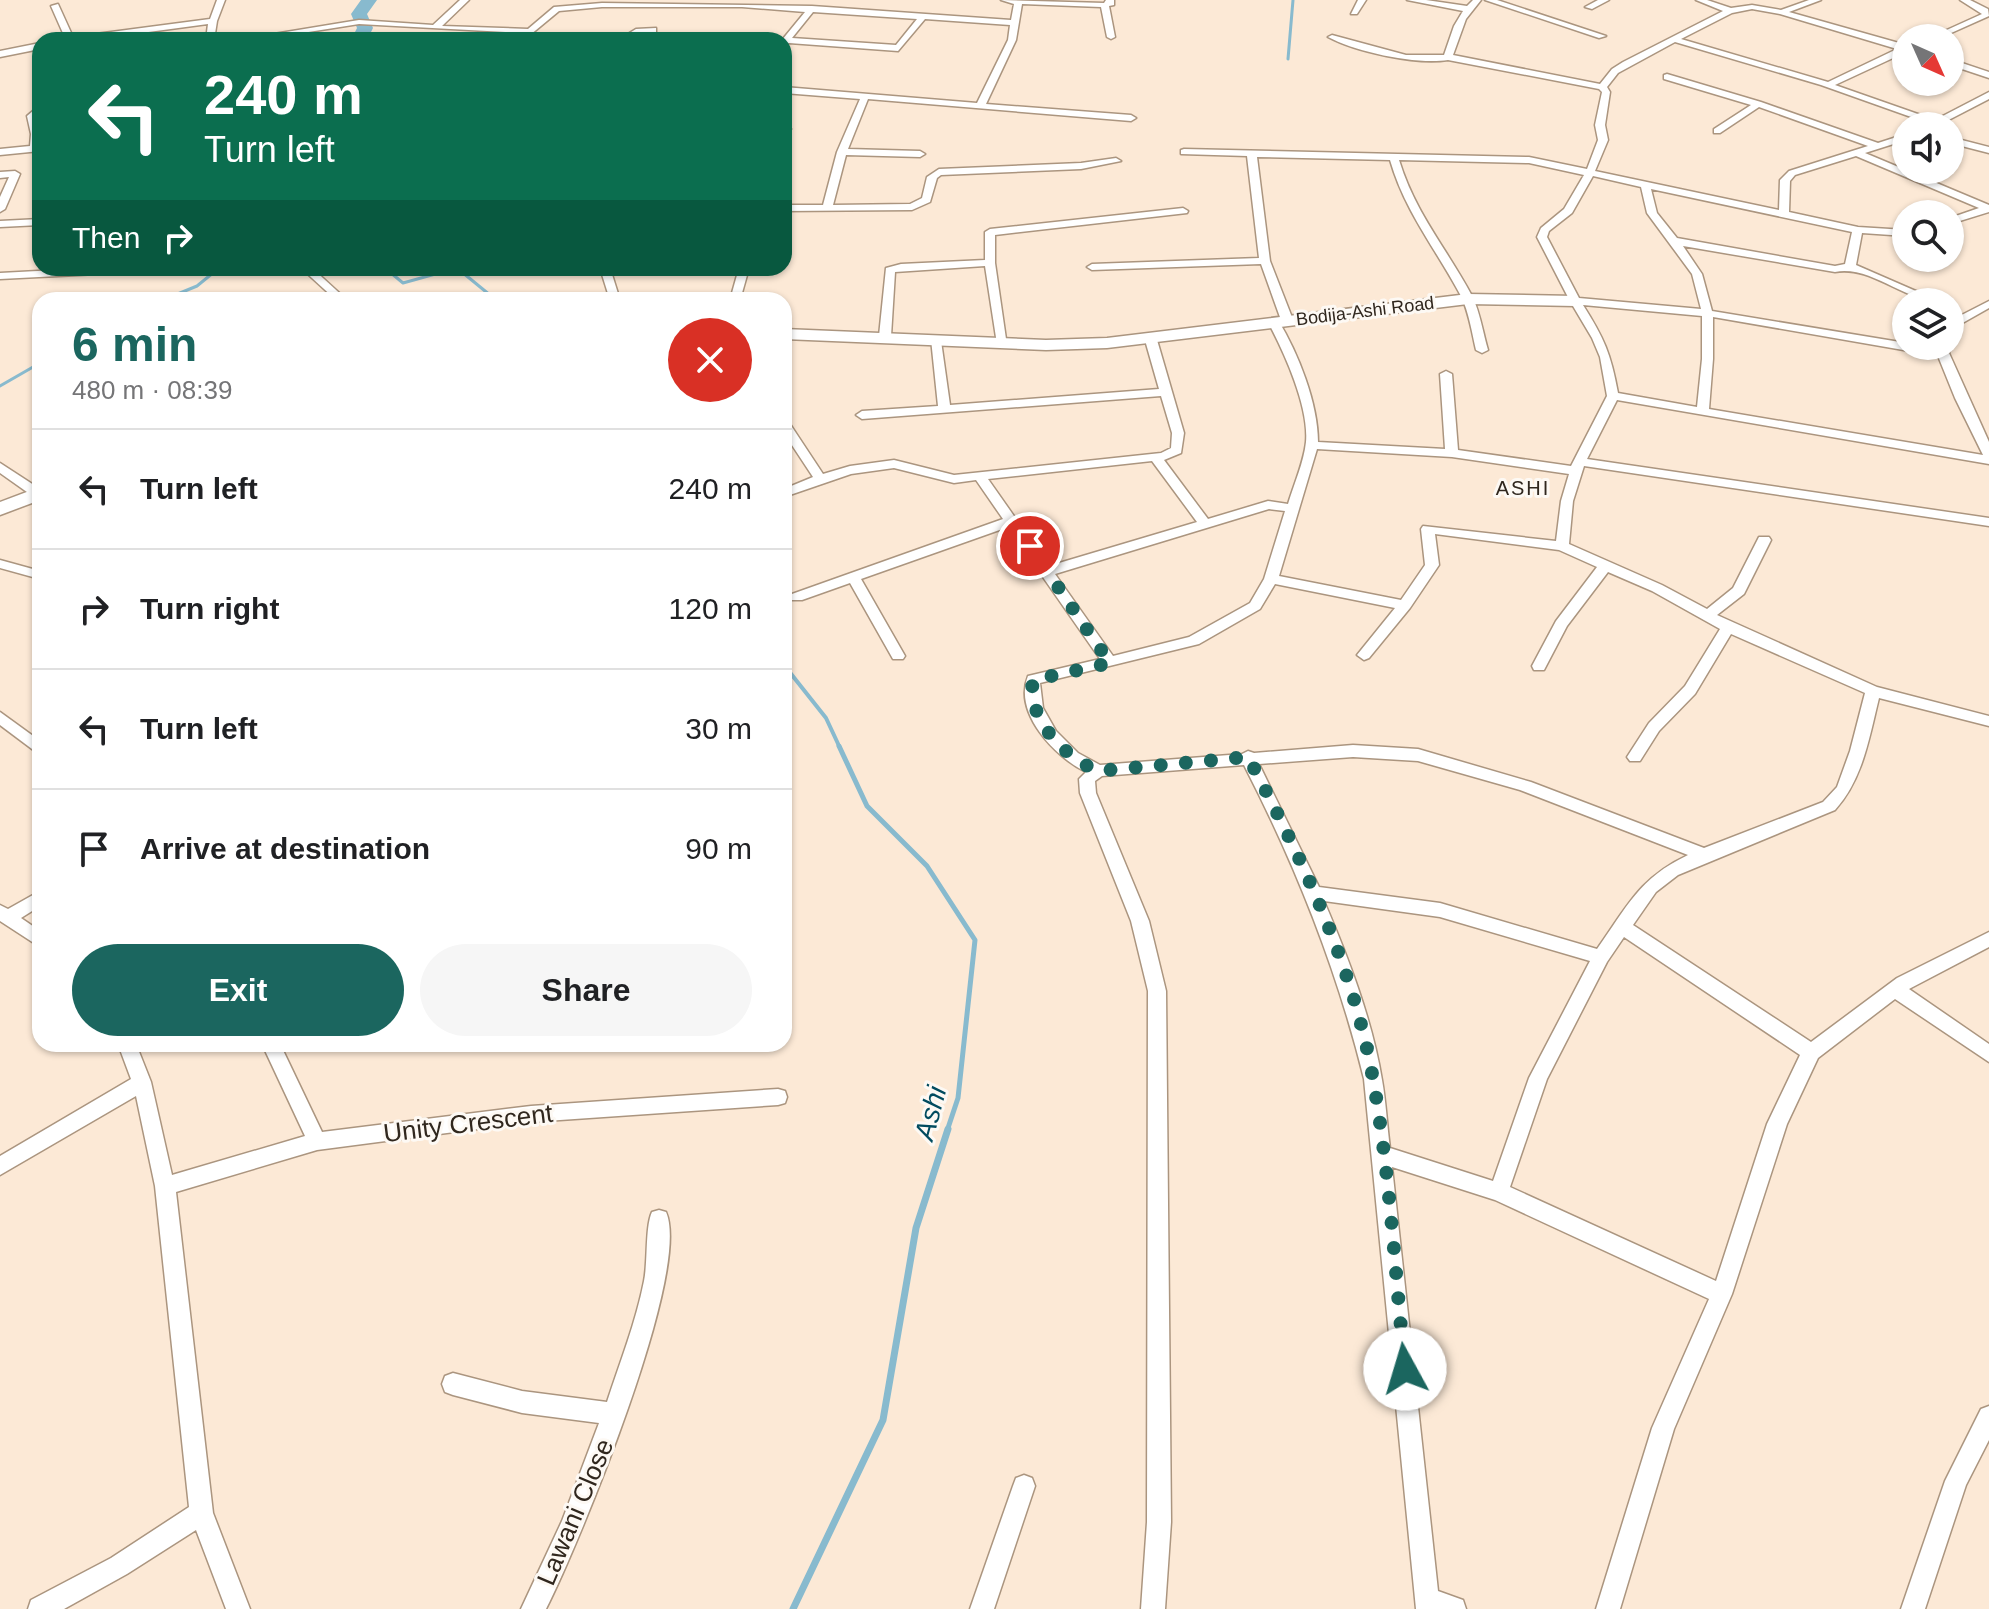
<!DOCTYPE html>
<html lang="en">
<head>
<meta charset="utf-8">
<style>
  body { margin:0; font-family:Helvetica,sans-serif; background:#f6f6f6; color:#202124; height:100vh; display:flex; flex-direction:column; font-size:30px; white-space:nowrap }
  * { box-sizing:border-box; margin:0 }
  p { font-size:26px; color:#757577 }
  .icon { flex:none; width:44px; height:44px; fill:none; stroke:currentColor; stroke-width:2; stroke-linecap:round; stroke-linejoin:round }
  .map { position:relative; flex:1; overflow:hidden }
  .side { position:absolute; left:32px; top:292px; width:760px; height:760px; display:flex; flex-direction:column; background:#fff; border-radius:24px; box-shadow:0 2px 6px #0004 }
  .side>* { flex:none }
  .banner { position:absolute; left:32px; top:32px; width:760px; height:244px; border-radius:24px; box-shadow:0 2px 6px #0004; background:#0b6e4f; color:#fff; overflow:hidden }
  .needle { width:52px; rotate:135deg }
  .tools { position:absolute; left:1892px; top:24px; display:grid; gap:16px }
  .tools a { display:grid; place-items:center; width:72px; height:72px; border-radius:50%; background:#fff; box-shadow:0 2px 6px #0004; font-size:40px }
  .pin { position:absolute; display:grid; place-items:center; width:68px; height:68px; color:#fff; margin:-34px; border:4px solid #fff; border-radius:50%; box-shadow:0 2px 8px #0007 }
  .me { position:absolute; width:88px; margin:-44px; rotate:354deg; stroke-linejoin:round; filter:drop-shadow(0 0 6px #0008) }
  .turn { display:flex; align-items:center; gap:28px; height:168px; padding:0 40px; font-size:36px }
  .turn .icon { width:104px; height:104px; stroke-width:2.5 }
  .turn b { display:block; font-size:56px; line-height:68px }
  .then { display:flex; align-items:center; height:76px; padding:0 40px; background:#0003; gap:16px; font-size:30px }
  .round { display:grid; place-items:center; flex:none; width:84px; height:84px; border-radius:42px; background:#f6f6f6 }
  .overview { display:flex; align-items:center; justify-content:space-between; height:136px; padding:0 40px }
  h1 { font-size:48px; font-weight:600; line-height:60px; color:#1b665f }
  .action { display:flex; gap:16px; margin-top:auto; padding:16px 40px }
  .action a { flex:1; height:92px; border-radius:48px; background:#1b665f; color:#fff; font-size:32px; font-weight:600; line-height:92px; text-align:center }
  .action a+a { background:#f6f6f6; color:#202124 }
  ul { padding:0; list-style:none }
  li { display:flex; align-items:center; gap:24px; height:120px; padding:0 40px; border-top:2px solid #e0e0e0 }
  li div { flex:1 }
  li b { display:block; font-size:30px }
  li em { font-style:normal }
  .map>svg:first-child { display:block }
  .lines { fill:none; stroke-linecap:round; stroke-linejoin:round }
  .stream-far3 { stroke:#88bace; stroke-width:3 }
  .stream-far2 { stroke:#88bace; stroke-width:4 }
  .stream-far1 { stroke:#88bace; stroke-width:5 }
  .stream { stroke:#88bace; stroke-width:7 }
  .river { fill:#88bace; fill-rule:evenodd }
  .street-casing { stroke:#ab957f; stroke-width:3 }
  .secondary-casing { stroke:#ab957f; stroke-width:3 }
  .street { fill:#fff; fill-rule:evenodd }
  .secondary { fill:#fff; fill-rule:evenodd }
  .route { stroke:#1b665f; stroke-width:14; stroke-dasharray:0 25.2 }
  .labels { text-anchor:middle; stroke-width:6; stroke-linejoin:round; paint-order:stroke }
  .far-street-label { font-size:18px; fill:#30271e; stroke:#fdf9f4 }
  .far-neighbourhood-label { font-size:20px; letter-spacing:2px; fill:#30271e; stroke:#fdf9f4 }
  .near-street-label { font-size:26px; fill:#30271e; stroke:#fdf9f4 }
  .near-water-label { font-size:28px; font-style:italic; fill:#014b5f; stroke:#fdf9f4 }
</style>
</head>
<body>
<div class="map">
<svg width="1989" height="1609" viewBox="0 0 1989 1609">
  <rect width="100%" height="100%" fill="#fce9d6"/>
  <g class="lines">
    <g class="stream-far3">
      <path d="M 1288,59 L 1293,0"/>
      <path d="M 385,268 L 403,283 L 457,268 L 496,300"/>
      <path d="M 163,300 L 197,286 L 219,268"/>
      <path d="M 0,386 L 40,363"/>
    </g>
    <path class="stream-far2" d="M 784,665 L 826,718 L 840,748"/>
    <path class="stream-far1" d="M 839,746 L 867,806 L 927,866 L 975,940 L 958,1098 L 947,1131"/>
    <path class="stream" d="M 793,1609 L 883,1420 L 916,1228 L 948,1129"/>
    <path class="river" d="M 361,0 L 377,0 L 367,14 L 373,28 L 367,40 L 351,40 L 357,28 L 351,14 Z"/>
    <defs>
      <g id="street">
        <path d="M 217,0 L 225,0 L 217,21 L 214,40 L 206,40 L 208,24 L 89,40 L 66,40 L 51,6 L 58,4 L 73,37 L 210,19 Z"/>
        <path d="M 460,0 L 469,0 L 442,26 L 528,29 L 554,7 L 602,3 L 812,6 L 1011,20 L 1014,4 L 1001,0 L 1104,3 L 1106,0 L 1114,0 L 1114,5 L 1109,6 L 1115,37 L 1111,39 L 1107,37 L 1101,7 L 1022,4 L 1016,40 L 986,104 L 1131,115 L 1136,118 L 1131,121 L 868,99 L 848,149 L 920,151 L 925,154 L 920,157 L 846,155 L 833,205 L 910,204 L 922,198 L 927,177 L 939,169 L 1081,163 L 1116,158 L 1121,161 L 1081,169 L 941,175 L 937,178 L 930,202 L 912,210 L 784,211 L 784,205 L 823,205 L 837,152 L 860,99 L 784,93 L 784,87 L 977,103 L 1008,40 L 1010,25 L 925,19 L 898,51 L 789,43 L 784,45 L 782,40 L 805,12 L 742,7 L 602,7 L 559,11 L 524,40 L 515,40 L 522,33 L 359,24 L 258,40 L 238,40 L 359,20 L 433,25 ZM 813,12 L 917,19 L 896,45 L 792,38 Z"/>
        <path d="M 1358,0 L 1366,0 L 1357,14 L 1351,14 Z"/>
        <path d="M 1407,0 L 1426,0 L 1467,6 L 1473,0 L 1481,0 L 1466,19 L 1453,55 L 1600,84 L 1612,69 L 1623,62 L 1723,11 L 1696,0 L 1707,0 L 1731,8 L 1752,5 L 1781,10 L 1809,0 L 1821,0 L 1789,12 L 1906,45 L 1906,52 L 1835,85 L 1935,120 L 1989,92 L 1989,99 L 1937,126 L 1925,126 L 1928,123 L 1821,85 L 1675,42 L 1618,73 L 1607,87 L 1610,92 L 1605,125 L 1608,140 L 1595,171 L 1779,210 L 1780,180 L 1789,171 L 1868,146 L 1759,107 L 1720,133 L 1714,133 L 1714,129 L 1751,105 L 1664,79 L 1664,75 L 1667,74 L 1761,102 L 1878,143 L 1906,134 L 1906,140 L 1865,153 L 1989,205 L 1989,212 L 1950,224 L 1950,218 L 1979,208 L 1856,156 L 1795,175 L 1790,181 L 1789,212 L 1858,227 L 1906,230 L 1906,236 L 1862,233 L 1856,265 L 1941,302 C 1905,302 1871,265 1835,272 L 1683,246 L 1702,274 L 1712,311 L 1906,343 L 1906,346 L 1938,349 L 1939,346 L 1950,345 L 1949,353 L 1989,442 L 1989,464 L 1617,400 L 1587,459 L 1989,518 L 1989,526 L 1584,466 L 1573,501 L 1569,544 L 1662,585 L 1707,609 L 1733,588 L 1759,537 L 1769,537 L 1771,540 L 1744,594 L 1717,615 L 1877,687 L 1989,716 L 1989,726 L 1879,698 C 1869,738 1863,779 1835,810 L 1678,875 L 1656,892 L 1633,925 L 1811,1042 L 1897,978 L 1989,932 L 1989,947 L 1909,989 L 1989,1044 L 1989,1062 L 1895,999 L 1818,1058 L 1787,1124 L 1732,1294 L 1674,1429 L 1620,1609 L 1596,1609 L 1652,1428 L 1709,1299 L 1495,1200 L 1392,1167 L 1438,1591 L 1463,1600 L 1466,1609 L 1416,1609 L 1364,1079 C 1337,969 1296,866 1244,765 L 1102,776 L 1095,781 L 1096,793 L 1149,921 L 1166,991 L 1171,1522 L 1165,1609 L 1141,1609 L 1147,1522 L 1148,991 L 1131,921 L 1080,793 L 1079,779 L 1086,772 C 1055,757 1013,713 1028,676 L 1100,659 L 1008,527 L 861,579 L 905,656 L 903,659 L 893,659 L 850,583 L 802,600 L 792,600 L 790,597 L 792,594 L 1003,519 L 976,480 L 954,483 L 894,468 L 851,474 L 784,497 L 784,489 L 813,477 L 784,433 L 784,420 L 788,421 L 823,474 L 850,466 L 894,460 L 954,475 L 1161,453 L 1171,448 L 1172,433 L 1161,396 L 862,419 L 856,415 L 862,411 L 938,406 L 931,339 L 941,341 L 950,405 L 1159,389 L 1145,340 L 1151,337 L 1157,340 L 1184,433 L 1181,453 L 1164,460 L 1208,519 L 1268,501 L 1288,504 C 1294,484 1304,462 1306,442 C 1309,407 1285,354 1268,322 L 1274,319 L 1278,320 C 1298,353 1318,403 1318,442 L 1445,449 L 1440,374 L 1446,371 L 1452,374 L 1458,450 L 1571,466 L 1607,396 L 1600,357 L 1592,338 L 1570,301 L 1537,237 L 1541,228 L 1564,209 L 1584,175 L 1529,163 L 1399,160 C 1415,213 1447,249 1472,296 C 1480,312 1483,333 1488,350 L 1482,353 L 1476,350 C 1472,333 1469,312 1461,296 C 1436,249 1405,212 1390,160 L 1257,157 L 1270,261 L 1293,320 L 1291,322 L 1281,320 L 1261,264 L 1092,270 L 1087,267 L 1092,264 L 1259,258 L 1247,156 L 1181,154 L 1181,150 L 1184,149 L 1529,157 L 1587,169 L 1598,140 L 1595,125 L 1602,92 L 1599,89 L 1448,60 C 1416,65 1356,52 1328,37 L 1332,35 L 1406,55 L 1444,55 L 1454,26 L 1463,11 ZM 1752,9 L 1780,14 L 1897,49 L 1828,82 L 1681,39 L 1732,13 ZM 1593,176 L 1641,187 L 1647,213 L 1692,274 L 1701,309 L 1579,298 L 1547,237 L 1549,231 L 1572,213 ZM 1651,189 L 1852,232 L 1845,264 L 1835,266 L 1677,238 L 1657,213 ZM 1583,305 L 1702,316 L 1702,359 L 1697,407 L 1618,393 C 1611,354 1604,338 1583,305 ZM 1713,317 L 1938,356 L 1955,398 L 1983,455 L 1709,409 L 1713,359 ZM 1317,449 L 1452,457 L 1569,474 L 1561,501 L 1556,541 L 1423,526 L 1421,529 L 1425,565 L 1401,600 L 1279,576 ZM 1152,461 L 1197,522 L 1049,566 L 988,479 ZM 1269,509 L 1285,511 L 1264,579 L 1250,603 L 1189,637 L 1113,656 L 1055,574 ZM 1435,534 L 1559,550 L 1597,567 L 1556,621 L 1532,666 L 1534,670 L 1544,670 L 1567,626 L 1608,572 L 1652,591 L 1720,629 L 1685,686 L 1649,723 L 1627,757 L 1630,761 L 1640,761 L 1659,731 L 1695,694 L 1731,634 L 1865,693 L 1850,751 L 1837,787 L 1823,802 L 1704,848 L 1531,782 L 1418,749 L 1353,745 L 1254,753 L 1248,751 L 1242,754 L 1100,765 L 1078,753 L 1056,731 L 1043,708 L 1040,683 L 1199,644 L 1260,609 L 1275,584 L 1395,608 L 1357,655 L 1364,660 L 1369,658 L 1410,608 L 1439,565 ZM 1353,757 L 1418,761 L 1520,790 L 1688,855 C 1639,878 1627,907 1597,949 L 1440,903 L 1319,887 L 1259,764 ZM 1324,901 L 1440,917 L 1590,961 L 1529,1078 L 1493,1181 L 1390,1148 C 1387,1126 1386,1102 1382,1080 C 1372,1019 1348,957 1324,901 ZM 1624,937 L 1800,1055 L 1767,1124 L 1716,1281 L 1510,1187 L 1547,1079 L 1607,962 Z"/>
        <path d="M 1485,0 L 1497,0 L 1606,36 L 1599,38 Z"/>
        <path d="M 1598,0 L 1609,0 L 1592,9 L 1585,7 Z"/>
        <path d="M 1960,0 L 1970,0 L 1988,9 L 1989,16 L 1940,38 L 1929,38 L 1982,14 Z"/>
        <path d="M 656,28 L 656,32 C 643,34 631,40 618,40 L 636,29 Z"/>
        <path d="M 706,34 L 737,40 L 703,38 Z"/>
        <path d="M 40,43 L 40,49 L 0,57 L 0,51 Z"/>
        <path d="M 1950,59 L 1989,72 L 1989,78 L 1950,65 Z"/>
        <path d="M 40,105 L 40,113 L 37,116 L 40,151 L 0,155 L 0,149 L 30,146 L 31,134 L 27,116 Z"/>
        <path d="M 784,127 L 791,129 L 784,136 Z"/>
        <path d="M 1950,137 L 1989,147 L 1989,153 L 1950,143 Z"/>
        <path d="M 0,172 L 15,171 L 20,174 L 5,209 L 0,212 L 0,197 L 9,177 L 0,178 Z"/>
        <path d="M 1183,208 L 1188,211 L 1187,213 L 995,235 L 995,263 L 1007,346 L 997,344 L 985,266 L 895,272 L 891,336 L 885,339 L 879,336 L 886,268 L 901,264 L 985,260 L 985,232 L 990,229 Z"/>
        <path d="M 40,219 L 40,225 L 0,227 L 0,221 Z"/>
        <path d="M 94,268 L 161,268 L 156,271 L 0,279 L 0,273 Z"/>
        <path d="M 301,268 L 312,268 L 347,300 L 336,300 Z"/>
        <path d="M 600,268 L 610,268 L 620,300 L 610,300 Z"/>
        <path d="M 739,268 L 749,268 L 740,300 L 730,300 Z"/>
        <path d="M 1989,301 L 1989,308 L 1959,325 L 1954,335 L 1950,336 L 1950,321 Z"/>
        <path d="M 0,463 L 40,489 L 40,498 L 34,497 L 0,473 Z"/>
        <path d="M 0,560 L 40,571 L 40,579 L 0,568 Z"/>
        <path d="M 0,712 L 40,741 L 40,755 L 0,725 Z"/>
        <path d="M 40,891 L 40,906 L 21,918 L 40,931 L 40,947 L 0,921 L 0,905 L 8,909 Z"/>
        <path d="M 118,1044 L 136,1044 L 151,1082 L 172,1175 L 305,1136 L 262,1044 L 280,1044 L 322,1132 L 531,1106 L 778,1089 L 785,1091 L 787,1097 L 785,1103 L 778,1105 L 531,1122 L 317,1150 L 176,1192 L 213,1513 L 250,1609 L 226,1609 L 196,1530 L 127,1574 L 64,1609 L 28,1609 L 31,1600 L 111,1558 L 189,1507 L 155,1186 L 136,1096 L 0,1175 L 0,1156 L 131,1079 Z"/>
        <path d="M 659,1210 L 666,1212 C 692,1271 578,1546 546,1609 L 521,1609 L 562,1521 L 599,1423 L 522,1413 L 453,1395 L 445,1392 L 442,1384 L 445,1376 L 453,1373 L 522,1391 L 607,1402 C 620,1362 636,1322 644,1281 C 648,1262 645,1227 652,1212 Z"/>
        <path d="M 1989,1406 L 1989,1440 L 1966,1485 L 1925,1609 L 1901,1609 L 1945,1481 L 1981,1409 Z"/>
        <path d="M 1024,1475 L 1032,1478 L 1035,1486 L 994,1609 L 970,1609 L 1013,1486 L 1016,1478 Z"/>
      </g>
      <g id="secondary">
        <path d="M 1468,294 L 1575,296 L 1583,301 L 1575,306 L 1468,304 L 1107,348 L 1046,350 L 784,339 L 784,329 L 1046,340 L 1107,338 Z"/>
        <path d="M 40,487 L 40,500 L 0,515 L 0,502 Z"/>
      </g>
    </defs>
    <use href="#street" class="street-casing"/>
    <use href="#secondary" class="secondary-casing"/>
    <use href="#street" class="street"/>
    <use href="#secondary" class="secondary"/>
  </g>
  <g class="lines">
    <path class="route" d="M 1030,546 L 1110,663 L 1033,680 C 1026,718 1065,758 1098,771 L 1248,757 C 1301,856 1354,968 1373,1079 C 1390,1174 1395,1273 1405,1369"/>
  </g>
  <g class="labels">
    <g class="far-street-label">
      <text transform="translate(1365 311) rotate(-7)" y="6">Bodija-Ashi Road</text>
    </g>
    <g class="far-neighbourhood-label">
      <text x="1523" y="495">ASHI</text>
    </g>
    <g class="near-street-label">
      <text transform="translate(468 1123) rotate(-7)" y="9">Unity Crescent</text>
      <text transform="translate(575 1512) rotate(-67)" y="9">Lawani Close</text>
    </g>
    <g class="near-water-label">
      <text transform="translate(930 1113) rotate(-75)" y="10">Ashi</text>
    </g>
  </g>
</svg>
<div class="tools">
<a><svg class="needle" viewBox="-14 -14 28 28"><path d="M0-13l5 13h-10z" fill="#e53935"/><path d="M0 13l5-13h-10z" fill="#757577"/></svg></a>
<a><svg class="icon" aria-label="sound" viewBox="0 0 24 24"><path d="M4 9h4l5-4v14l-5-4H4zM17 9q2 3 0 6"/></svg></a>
<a><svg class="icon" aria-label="search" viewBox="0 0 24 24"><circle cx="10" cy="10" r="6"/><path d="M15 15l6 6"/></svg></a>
<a><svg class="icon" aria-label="layers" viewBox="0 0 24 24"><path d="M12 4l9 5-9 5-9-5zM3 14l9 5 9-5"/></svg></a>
</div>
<div class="pin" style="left:1030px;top:546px;background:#d93025"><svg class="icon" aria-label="arrive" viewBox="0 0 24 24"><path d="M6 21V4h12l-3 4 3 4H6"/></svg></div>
<svg class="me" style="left:1405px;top:1369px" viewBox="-20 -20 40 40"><circle r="19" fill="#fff"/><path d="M0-13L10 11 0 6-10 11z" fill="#1b665f"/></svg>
<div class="banner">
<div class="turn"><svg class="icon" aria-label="left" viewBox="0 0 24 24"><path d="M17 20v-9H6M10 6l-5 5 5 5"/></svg><div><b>240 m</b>Turn left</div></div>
<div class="then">Then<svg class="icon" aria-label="right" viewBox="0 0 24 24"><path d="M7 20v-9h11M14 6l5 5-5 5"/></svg></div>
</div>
<section class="side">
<div class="overview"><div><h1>6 min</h1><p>480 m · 08:39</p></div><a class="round" style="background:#d93025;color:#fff"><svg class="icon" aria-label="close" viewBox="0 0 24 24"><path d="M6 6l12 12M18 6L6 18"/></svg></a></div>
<ul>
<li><svg class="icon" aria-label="left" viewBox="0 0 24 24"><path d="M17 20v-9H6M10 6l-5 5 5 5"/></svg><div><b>Turn left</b></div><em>240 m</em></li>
<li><svg class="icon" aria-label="right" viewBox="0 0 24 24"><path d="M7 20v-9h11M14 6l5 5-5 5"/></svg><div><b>Turn right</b></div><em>120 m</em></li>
<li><svg class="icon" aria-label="left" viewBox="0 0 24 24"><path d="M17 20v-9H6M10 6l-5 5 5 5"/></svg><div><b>Turn left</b></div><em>30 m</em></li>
<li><svg class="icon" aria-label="arrive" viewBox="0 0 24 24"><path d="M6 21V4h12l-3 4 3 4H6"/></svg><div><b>Arrive at destination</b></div><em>90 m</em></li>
</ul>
<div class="action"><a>Exit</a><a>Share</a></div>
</section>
</div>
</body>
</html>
